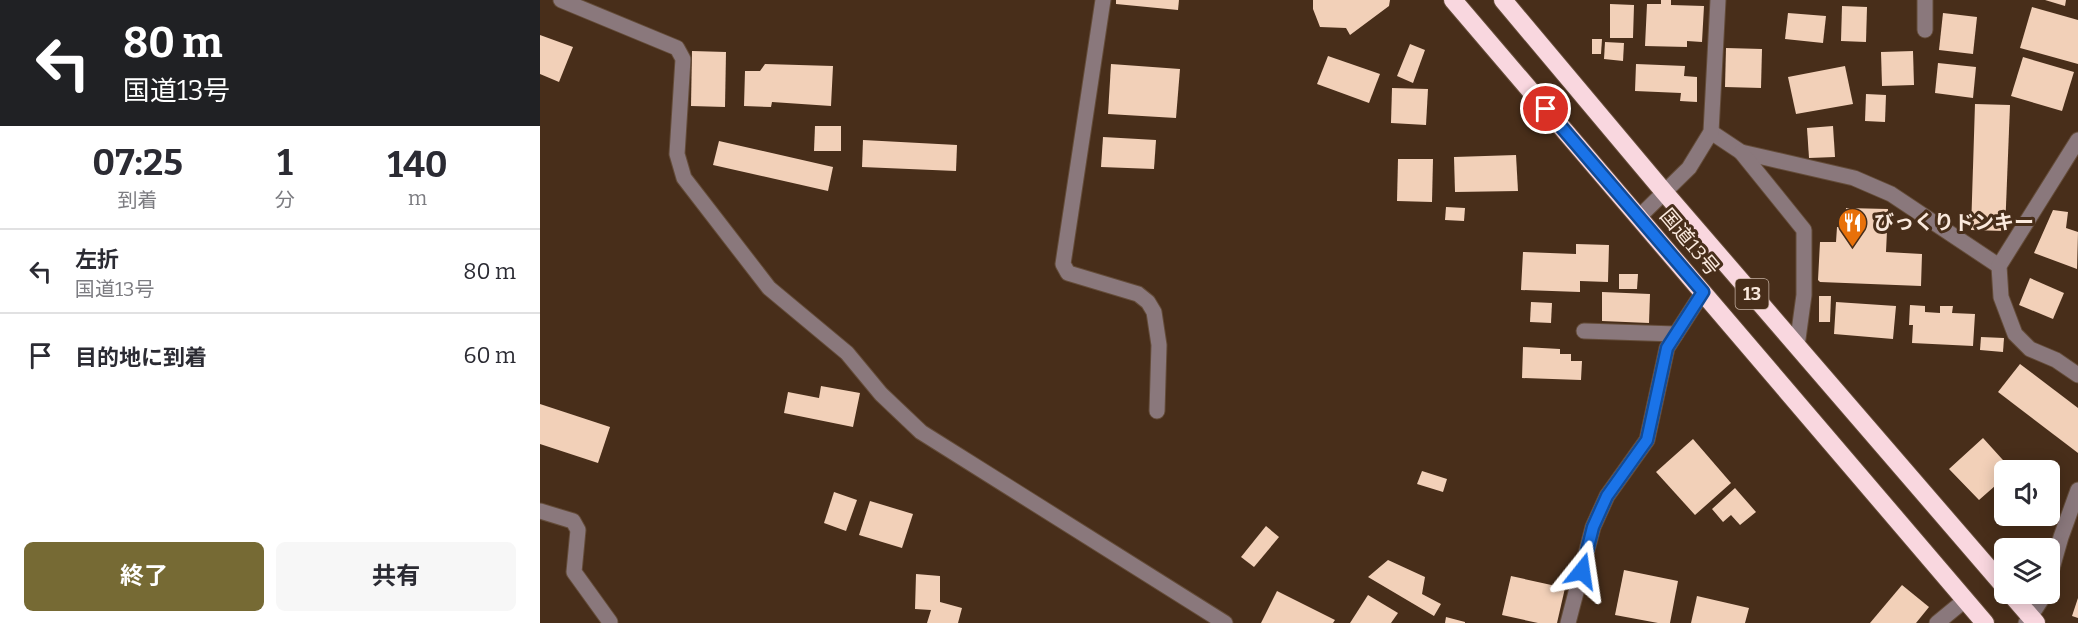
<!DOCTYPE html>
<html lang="ja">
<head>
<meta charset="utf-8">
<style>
  body { margin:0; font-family:Bitter,"Noto Sans JP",serif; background:#f7f7f7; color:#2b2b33; height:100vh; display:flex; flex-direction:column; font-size:22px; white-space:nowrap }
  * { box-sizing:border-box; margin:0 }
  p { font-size:20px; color:#7c7c81 }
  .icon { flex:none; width:33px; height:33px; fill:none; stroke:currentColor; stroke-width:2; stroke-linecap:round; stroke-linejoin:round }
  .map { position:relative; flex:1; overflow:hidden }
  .drawer { display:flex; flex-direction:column; background:#fff; width:540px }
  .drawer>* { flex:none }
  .hud { background:#202124; color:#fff; overflow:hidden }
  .controls { position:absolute; left:1454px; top:460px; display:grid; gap:12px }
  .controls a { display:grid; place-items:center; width:66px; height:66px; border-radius:9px; background:#fff; box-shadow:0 3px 15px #0003; font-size:30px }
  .pin { position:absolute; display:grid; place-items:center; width:51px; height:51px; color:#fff; margin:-26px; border:3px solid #fff; border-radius:50%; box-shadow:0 2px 6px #0007 }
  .me { position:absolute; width:66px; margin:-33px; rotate:15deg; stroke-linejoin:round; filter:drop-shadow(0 0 4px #0008) }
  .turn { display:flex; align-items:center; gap:21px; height:126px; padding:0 24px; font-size:27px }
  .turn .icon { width:78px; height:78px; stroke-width:2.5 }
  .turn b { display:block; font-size:42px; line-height:51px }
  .eta { display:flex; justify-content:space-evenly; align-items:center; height:102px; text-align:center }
  .eta b { font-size:36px; font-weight:700; line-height:42px }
  .cta { display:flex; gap:12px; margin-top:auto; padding:12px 24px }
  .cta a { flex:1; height:69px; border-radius:9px; background:#766a34; color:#fff; font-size:24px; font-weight:700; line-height:69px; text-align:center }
  .cta a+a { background:#f7f7f7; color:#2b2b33 }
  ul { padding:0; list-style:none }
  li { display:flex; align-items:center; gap:18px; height:84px; padding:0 24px; border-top:2px solid #e1e1e2 }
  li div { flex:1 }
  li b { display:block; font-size:22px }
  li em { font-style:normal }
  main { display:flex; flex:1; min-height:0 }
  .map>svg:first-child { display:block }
  .building { fill:#f2d0b8 }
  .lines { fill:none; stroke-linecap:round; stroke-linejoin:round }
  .minor-casing { stroke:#644c39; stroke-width:17 }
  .highway-casing { stroke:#644c39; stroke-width:20 }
  .minor { stroke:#8a787c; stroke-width:15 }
  .highway { stroke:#f9d7df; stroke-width:18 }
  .route-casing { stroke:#114b97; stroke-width:15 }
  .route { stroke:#1a73e8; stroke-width:10 }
  .labels { text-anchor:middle; stroke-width:6; stroke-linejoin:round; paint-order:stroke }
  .shield { fill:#482e1a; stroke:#c5b1a2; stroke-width:1.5 }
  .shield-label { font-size:18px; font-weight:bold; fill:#fae9dd }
  .poi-label { font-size:20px; font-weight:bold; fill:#fae9dd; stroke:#482e1a; text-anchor:start }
  .street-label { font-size:20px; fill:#fae9dd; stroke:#482e1a }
</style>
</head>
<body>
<main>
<section class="drawer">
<div class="hud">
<div class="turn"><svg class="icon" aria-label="left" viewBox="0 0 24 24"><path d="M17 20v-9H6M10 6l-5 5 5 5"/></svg><div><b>80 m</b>国道13号</div></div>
</div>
<div class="eta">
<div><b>07:25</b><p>到着</p></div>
<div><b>1</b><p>分</p></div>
<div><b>140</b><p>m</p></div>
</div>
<ul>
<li><svg class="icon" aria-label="left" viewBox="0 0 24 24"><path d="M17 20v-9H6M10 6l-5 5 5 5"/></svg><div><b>左折</b><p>国道13号</p></div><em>80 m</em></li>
<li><svg class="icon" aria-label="arrive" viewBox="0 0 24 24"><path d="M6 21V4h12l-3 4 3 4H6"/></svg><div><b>目的地に到着</b></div><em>60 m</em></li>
</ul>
<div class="cta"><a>終了</a><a>共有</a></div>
</section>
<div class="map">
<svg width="1538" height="623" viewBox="0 0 1538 623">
  <rect width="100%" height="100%" fill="#482e1a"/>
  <g class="building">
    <path d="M 576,0 L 639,0 L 638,10 L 576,4 Z"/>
    <path d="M 773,0 L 850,0 L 849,6 L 810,35 L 806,28 L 780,27 L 773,9 Z"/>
    <path d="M 1121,0 L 1131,0 L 1131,5 L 1164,6 L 1162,42 L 1147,41 L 1147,47 L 1105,46 L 1107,4 L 1121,4 Z"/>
    <path d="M 1505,0 L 1526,0 L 1525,6 Z"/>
    <path d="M 1070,4 L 1094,5 L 1093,38 L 1070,38 Z"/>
    <path d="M 1302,6 L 1327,7 L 1326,42 L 1301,41 Z"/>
    <path d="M 1492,7 L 1538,20 L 1538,64 L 1480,48 Z"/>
    <path d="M 1248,13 L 1286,16 L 1283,43 L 1245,39 Z"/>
    <path d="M 1403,13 L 1437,17 L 1433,54 L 1399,50 Z"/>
    <path d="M 0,35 L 33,47 L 19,82 L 0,74 Z"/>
    <path d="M 1052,39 L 1062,39 L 1061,54 L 1052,54 Z"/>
    <path d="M 1065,42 L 1084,43 L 1083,61 L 1064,59 Z"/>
    <path d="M 870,44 L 885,50 L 873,83 L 857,76 Z"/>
    <path d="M 1186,48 L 1222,49 L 1221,88 L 1185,87 Z"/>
    <path d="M 152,51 L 186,52 L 185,107 L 151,106 Z"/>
    <path d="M 1373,51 L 1374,85 L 1342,86 L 1341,52 Z"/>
    <path d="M 788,56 L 840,74 L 829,103 L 777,84 Z"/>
    <path d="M 1483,57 L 1534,72 L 1522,111 L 1471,96 Z"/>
    <path d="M 1398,63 L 1436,67 L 1433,98 L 1395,93 Z"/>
    <path d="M 225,64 L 293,66 L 291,106 L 232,102 L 231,107 L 204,106 L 205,71 L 220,71 Z"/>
    <path d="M 571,64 L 640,69 L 636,118 L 568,114 Z"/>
    <path d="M 1096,64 L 1145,66 L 1144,76 L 1157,77 L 1157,102 L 1140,101 L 1141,93 L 1095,91 Z"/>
    <path d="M 1305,66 L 1313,104 L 1256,114 L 1248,77 Z"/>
    <path d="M 852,88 L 888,89 L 886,125 L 851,123 Z"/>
    <path d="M 1326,94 L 1346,95 L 1345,122 L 1325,121 Z"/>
    <path d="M 1435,104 L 1470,105 L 1465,231 L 1431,230 Z"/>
    <path d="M 275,126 L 301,126 L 301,151 L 274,151 Z"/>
    <path d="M 1293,126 L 1295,157 L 1269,158 L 1267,128 Z"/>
    <path d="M 563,137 L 616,140 L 614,169 L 561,167 Z"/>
    <path d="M 323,140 L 417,145 L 416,171 L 322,167 Z"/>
    <path d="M 179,141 L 293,167 L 288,191 L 173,165 Z"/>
    <path d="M 976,155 L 978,191 L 915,192 L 914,157 Z"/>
    <path d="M 858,159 L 893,159 L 892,202 L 857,201 Z"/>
    <path d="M 906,207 L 925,208 L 924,221 L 905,220 Z"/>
    <path d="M 1306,208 L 1348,209 L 1346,252 L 1382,254 L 1381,286 L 1280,282 L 1278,280 L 1280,242 L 1296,242 L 1297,227 L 1305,227 Z"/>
    <path d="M 1513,210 L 1528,212 L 1526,228 L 1538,232 L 1537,269 L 1494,253 Z"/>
    <path d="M 1036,244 L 1069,245 L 1068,282 L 1040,281 L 1040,292 L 981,290 L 983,252 L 1036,254 Z"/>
    <path d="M 1079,274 L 1098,274 L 1097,289 L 1079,289 Z"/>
    <path d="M 1490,278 L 1524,293 L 1513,319 L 1479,305 Z"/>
    <path d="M 1062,292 L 1110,294 L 1109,323 L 1062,321 Z"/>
    <path d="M 1279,296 L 1291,296 L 1290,322 L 1279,322 Z"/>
    <path d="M 991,302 L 1012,303 L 1011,323 L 990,322 Z"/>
    <path d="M 1296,302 L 1356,306 L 1353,339 L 1294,334 Z"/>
    <path d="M 1370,305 L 1385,306 L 1385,312 L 1400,313 L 1400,306 L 1413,306 L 1412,313 L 1435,314 L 1433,346 L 1372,343 L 1373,325 L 1369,325 Z"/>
    <path d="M 1441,337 L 1464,338 L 1463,352 L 1440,350 Z"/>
    <path d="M 983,347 L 1020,349 L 1020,354 L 1031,354 L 1031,361 L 1042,361 L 1041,380 L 982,378 Z"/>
    <path d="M 1480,364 L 1538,408 L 1538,453 L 1458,392 Z"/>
    <path d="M 281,386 L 320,393 L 313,427 L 244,413 L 248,392 L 279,398 Z"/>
    <path d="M 0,404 L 70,427 L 58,463 L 0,444 Z"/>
    <path d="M 1443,438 L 1472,470 L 1464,471 L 1464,478 L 1439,500 L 1409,469 Z"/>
    <path d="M 1153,439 L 1191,483 L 1155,515 L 1116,472 Z"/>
    <path d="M 882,471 L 907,479 L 903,492 L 877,484 Z"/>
    <path d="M 1195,488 L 1216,512 L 1200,525 L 1191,515 L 1183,522 L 1172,509 Z"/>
    <path d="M 294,492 L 317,500 L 306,531 L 284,523 Z"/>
    <path d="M 330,501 L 373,514 L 362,548 L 319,535 Z"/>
    <path d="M 726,526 L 739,537 L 714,567 L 701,557 Z"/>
    <path d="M 848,560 L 885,577 L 882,594 L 901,604 L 894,616 L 828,577 Z"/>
    <path d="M 1084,570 L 1138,581 L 1130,623 L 1118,623 L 1075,615 Z"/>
    <path d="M 376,574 L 400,576 L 400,602 L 422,608 L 418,623 L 387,623 L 391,610 L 375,609 Z"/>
    <path d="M 971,576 L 1025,588 L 1017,623 L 998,623 L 962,615 Z"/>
    <path d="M 1362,585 L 1389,607 L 1376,623 L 1330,623 Z"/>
    <path d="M 737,591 L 795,620 L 793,623 L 721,623 Z"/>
    <path d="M 828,595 L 858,613 L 851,623 L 810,623 Z"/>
    <path d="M 1157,596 L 1209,608 L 1205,623 L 1151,623 Z"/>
    <path d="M 1538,598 L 1538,618 L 1532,616 Z"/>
    <path d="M 906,617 L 925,622 L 925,623 L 905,623 Z"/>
  </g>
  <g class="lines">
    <defs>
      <g id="minor">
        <path d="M 21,0 L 137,48 L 143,59 L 137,154 L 144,178 L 229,288 L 307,353 L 341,394 L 381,432 L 685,623"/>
        <path d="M 563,0 L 523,264 L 528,273 L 598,294 L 608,302 L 614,312 L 619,345 L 617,411"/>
        <path d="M 1385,30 L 1385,0"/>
        <path d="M 1171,132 L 1201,152 L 1314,178 L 1351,194 L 1459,266"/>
        <path d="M 1538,140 L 1459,266 L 1461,297 L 1475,334 L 1490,349 L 1516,360 L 1538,375"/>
        <path d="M 1201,152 L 1264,230 L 1264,295 L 1257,346"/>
        <path d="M 1099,217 L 1149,168 L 1171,132 L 1178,0"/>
        <path d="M 1044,331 L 1136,334"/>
        <path d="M 0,511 L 33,521 L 38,530 L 34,572 L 70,622"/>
        <path d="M 1509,579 L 1521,537 L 1538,490"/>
        <path d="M 1028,623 L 1053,527 L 1067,496 L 1107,440 L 1127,348 L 1163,292"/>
        <path d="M 1397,623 L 1425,600"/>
        <path d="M 1486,623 L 1505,594"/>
      </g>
      <g id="highway">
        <path d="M 913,0 L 1445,623"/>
        <path d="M 963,0 L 1125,193 L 1464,586"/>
        <path d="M 1471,594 L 1496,623"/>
      </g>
    </defs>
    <use href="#minor" class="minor-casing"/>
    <use href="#highway" class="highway-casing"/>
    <use href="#minor" class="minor"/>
    <use href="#highway" class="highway"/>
  </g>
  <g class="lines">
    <defs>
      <path id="route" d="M 1006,109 L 1163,292 L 1127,348 L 1107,440 L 1067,496 L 1053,527 L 1042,571"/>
    </defs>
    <use href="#route" class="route-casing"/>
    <use href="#route" class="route"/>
  </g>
  <defs>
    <symbol id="restaurant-pin" viewBox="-11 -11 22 30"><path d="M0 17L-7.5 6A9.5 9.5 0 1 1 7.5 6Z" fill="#e8710a" stroke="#482e1a"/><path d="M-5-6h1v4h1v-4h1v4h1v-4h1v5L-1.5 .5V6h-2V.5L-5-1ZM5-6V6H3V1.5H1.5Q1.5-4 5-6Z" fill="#fff"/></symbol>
  </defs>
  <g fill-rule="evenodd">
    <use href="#restaurant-pin" x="1296" y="206" width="33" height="45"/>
  </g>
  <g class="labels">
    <rect class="shield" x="1195.5" y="279" width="33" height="30" rx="4.5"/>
    <g class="shield-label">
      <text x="1212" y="300">13</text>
    </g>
    <g class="poi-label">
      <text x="1334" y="229">びっくりドンキー</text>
    </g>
    <g class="street-label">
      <text transform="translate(1150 242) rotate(50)" y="7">国道13号</text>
    </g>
  </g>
</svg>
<div class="controls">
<a><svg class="icon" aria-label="sound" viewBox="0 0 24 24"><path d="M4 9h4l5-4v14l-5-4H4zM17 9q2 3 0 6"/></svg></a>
<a><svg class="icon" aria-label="layers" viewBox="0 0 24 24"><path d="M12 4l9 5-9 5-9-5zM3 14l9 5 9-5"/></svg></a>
</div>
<div class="pin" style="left:1006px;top:109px;background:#d93025"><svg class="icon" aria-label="arrive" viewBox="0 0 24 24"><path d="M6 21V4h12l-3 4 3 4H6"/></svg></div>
<svg class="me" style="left:1042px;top:571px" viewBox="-20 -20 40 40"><path d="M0-17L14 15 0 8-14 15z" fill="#1a73e8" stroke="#fff" stroke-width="4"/></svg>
</div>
</main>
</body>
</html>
